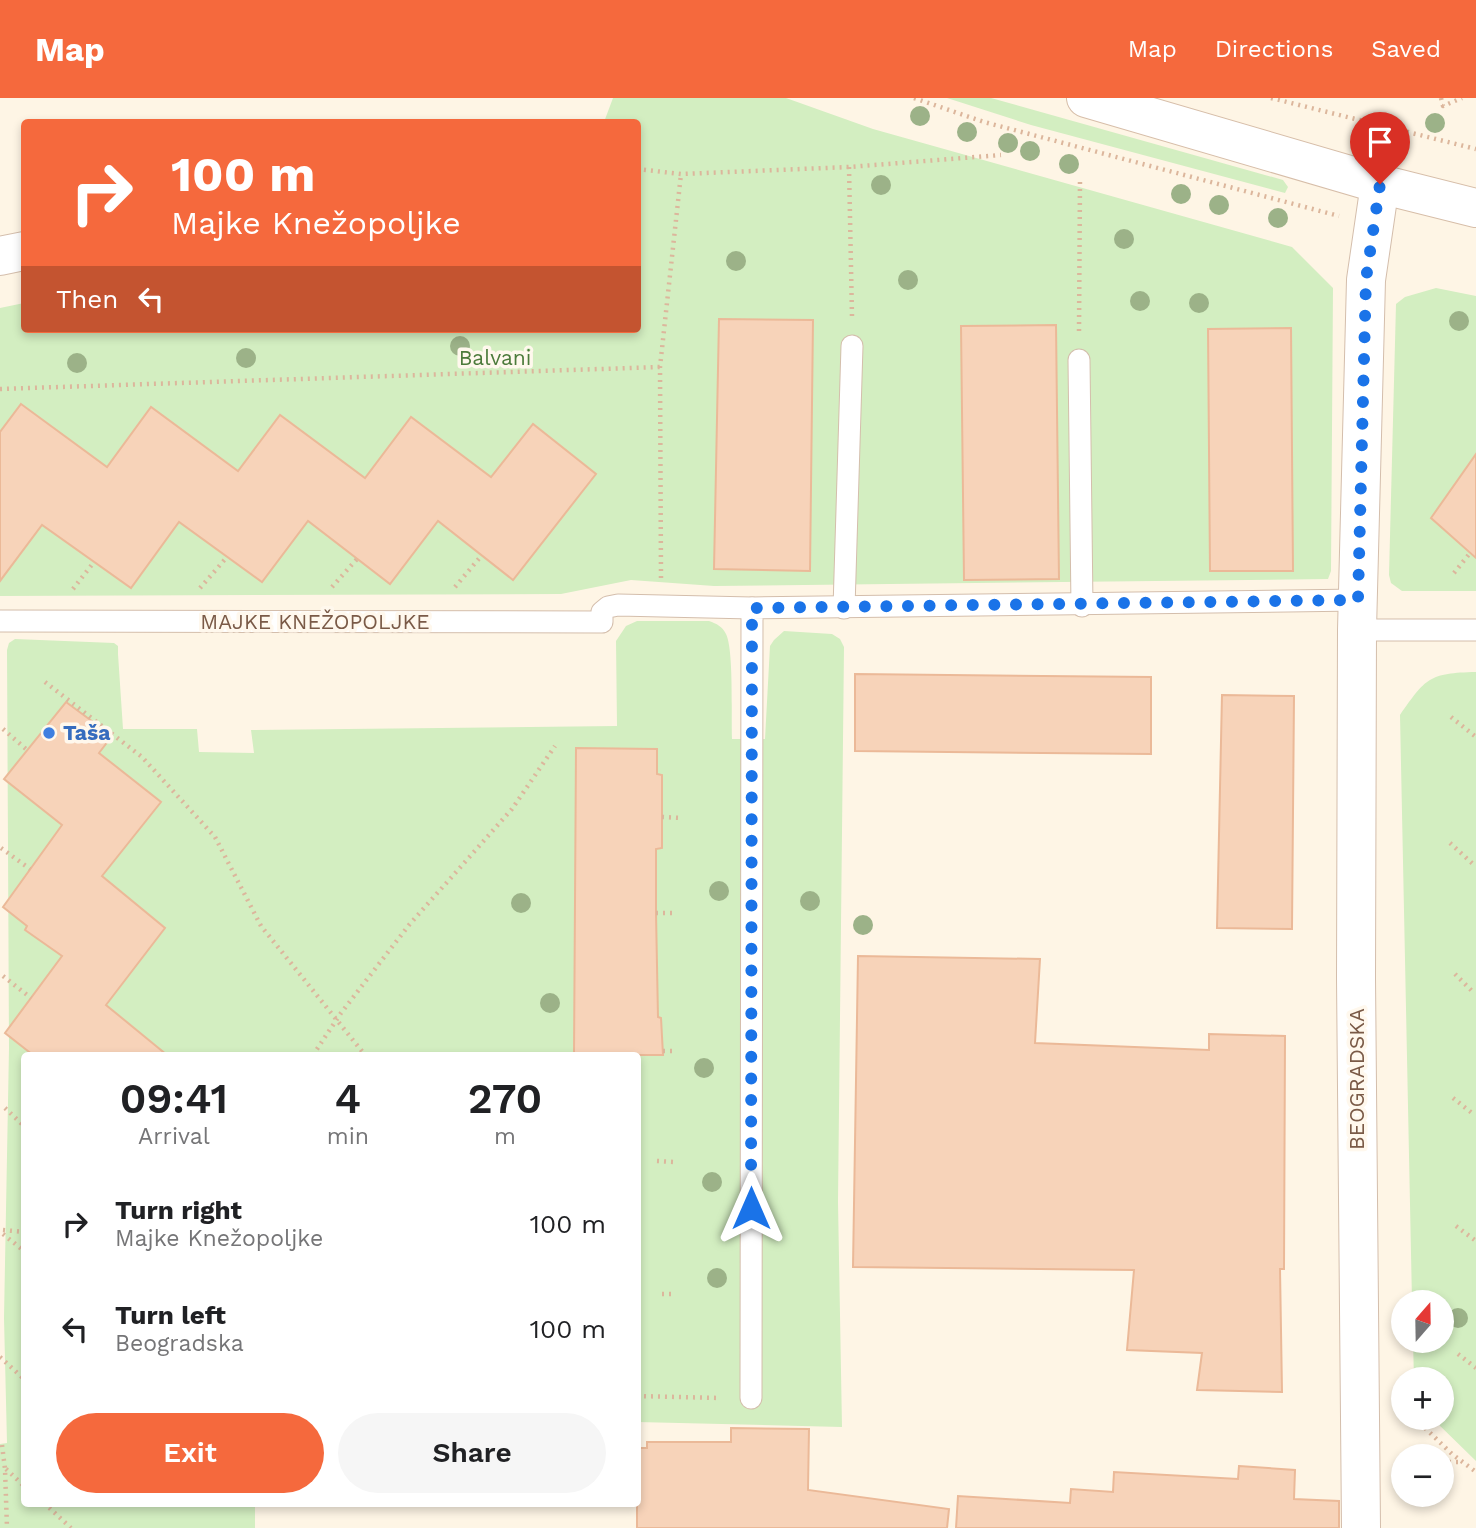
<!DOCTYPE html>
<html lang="en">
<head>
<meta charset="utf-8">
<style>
  body { margin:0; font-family:"Work Sans",sans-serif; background:#f6f6f6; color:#202124; height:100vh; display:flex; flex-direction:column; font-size:26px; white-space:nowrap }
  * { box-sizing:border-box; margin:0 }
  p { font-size:23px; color:#757577 }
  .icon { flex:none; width:38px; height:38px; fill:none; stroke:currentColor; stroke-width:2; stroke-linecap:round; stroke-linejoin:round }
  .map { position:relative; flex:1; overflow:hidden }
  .sheet { position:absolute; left:21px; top:954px; width:620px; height:455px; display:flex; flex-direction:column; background:#fff; border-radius:7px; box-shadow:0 4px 10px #0003 }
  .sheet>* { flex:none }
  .hud { position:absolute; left:21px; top:21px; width:620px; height:214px; border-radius:7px; box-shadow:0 4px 10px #0003; background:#f5693d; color:#fff; overflow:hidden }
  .needle { width:46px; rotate:20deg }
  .tools { position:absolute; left:1391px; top:1192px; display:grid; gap:14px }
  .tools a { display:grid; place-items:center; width:63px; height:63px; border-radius:50%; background:#fff; box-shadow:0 4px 10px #0003; font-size:35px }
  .pin { position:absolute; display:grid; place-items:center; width:60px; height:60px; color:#fff; margin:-72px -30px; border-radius:50% 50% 50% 0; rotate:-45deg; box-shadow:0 0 7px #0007 }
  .pin .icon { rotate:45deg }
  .me { position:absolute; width:77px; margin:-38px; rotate:0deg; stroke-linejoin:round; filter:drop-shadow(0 0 5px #0008) }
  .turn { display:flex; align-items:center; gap:24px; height:147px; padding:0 35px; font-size:32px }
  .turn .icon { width:91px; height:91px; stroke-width:2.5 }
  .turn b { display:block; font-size:49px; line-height:60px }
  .then { display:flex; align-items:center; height:66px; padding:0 35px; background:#0003; gap:14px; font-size:26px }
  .eta { display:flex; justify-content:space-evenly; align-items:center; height:119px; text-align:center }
  .eta b { font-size:42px; font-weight:600; line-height:49px }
  .cta { display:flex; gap:14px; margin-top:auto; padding:14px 35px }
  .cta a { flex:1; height:80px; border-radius:42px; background:#f5693d; color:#fff; font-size:28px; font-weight:600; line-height:80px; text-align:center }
  .cta a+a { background:#f6f6f6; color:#202124 }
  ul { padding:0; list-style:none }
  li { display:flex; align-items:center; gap:21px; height:105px; padding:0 35px }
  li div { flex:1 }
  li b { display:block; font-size:26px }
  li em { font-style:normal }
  header { display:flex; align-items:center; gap:42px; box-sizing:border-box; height:98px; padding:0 35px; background:#f5693d; color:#fff }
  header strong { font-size:33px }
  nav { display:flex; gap:38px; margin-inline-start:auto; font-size:24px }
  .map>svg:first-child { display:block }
  .green { fill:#d3eec1 }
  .building { fill:#f7d3b9; stroke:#ebb998; stroke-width:2 }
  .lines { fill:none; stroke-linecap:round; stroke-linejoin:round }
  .lane-casing { stroke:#d4beac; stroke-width:23 }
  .street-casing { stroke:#d4beac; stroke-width:40 }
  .secondary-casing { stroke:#d7bea9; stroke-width:40 }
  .path { stroke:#dcb69c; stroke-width:4.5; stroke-dasharray:2 5; stroke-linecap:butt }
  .lane { stroke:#fff; stroke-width:21 }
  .street { stroke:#fff; stroke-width:38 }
  .secondary { stroke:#fff; stroke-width:38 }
  .tree { fill:#9cb288 }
  .route { stroke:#1a73e8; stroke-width:12; stroke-dasharray:0 21.6 }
  .shop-dot { fill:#3f7fe0; stroke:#fff8ed; stroke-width:2.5 }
  .labels { text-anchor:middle; stroke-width:7; stroke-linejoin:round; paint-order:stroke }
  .park-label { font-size:21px; fill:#4c7b3b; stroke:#fff8ed }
  .street-label { font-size:21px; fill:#7a5a47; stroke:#fff8ed }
  .shop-label { font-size:21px; font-weight:bold; fill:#366cbe; stroke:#fff8ed; text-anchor:start }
</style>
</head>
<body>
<header>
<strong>Map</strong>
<nav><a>Map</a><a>Directions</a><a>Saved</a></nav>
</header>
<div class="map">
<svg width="1476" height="1430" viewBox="0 0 1476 1430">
  <rect width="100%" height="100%" fill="#fef5e5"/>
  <g class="green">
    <path d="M 613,0 L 786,0 L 873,31 L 1292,149 L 1333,190 L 1331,473 L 1328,481 L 714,488 L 631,482 L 561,496 L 0,498 L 0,210 L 24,205 L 24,231 L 637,231 L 637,24 L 604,24 Z"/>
    <path d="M 947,0 L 991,0 L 1283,82 L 1288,89 L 1285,95 L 1031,27 Z"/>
    <path d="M 1436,190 L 1476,198 L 1476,493 L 1402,493 L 1391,485 L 1389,477 L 1396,206 L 1405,199 Z"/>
    <path d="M 637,523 L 709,523 C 717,526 722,528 726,536 C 734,552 731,619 732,641 L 765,641 L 770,548 L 774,542 L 784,533 L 832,536 L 840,541 L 844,549 L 838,1104 L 842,1329 L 637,1324 L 637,957 L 24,957 L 24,1405 L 255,1405 L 255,1430 L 0,1430 L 0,1346 L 7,1345 L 4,1220 L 9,950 L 7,552 L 9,545 L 15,541 L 114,545 L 118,548 L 118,556 L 123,631 L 197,631 L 199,654 L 254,655 L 251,632 L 617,628 L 616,543 L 626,528 Z"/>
    <path d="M 1476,574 L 1476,1363 L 1432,1320 L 1442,1320 L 1442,1281 L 1414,1281 L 1413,1243 L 1442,1242 L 1442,1204 L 1412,1204 L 1400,617 C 1426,580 1429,575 1476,574 Z"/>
  </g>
  <g class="building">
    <path d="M 719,221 L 813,222 L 810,473 L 714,471 Z"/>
    <path d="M 1056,227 L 1059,481 L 964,482 L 961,228 Z"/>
    <path d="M 1291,230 L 1293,473 L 1210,473 L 1208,231 Z"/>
    <path d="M 21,306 L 107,369 L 151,309 L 238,373 L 280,317 L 365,380 L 411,319 L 491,379 L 533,326 L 596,376 L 513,482 L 438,423 L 390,486 L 308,423 L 262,484 L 179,424 L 131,490 L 42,427 L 0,483 L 0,334 Z"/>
    <path d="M 1476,356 L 1476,460 L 1431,420 Z"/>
    <path d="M 855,576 L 1151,579 L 1151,656 L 855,653 Z"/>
    <path d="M 1222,597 L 1294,598 L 1292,831 L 1217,830 Z"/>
    <path d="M 66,604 L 112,638 L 99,655 L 161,704 L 102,778 L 165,830 L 106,907 L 167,957 L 33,957 L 5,935 L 62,858 L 25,832 L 27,828 L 3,809 L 62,727 L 4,681 Z"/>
    <path d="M 576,650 L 657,651 L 657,676 L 662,677 L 662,750 L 656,751 L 656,815 L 658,919 L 661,920 L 663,957 L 574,957 Z"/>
    <path d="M 858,858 L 1040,861 L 1035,945 L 1209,952 L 1209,936 L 1285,938 L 1284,1171 L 1280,1171 L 1282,1294 L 1197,1292 L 1202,1255 L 1127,1252 L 1134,1172 L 853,1169 Z"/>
    <path d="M 731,1330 L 809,1331 L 808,1392 L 949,1411 L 947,1430 L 637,1430 L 637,1350 L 647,1350 L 647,1344 L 731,1344 Z"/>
    <path d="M 1239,1368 L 1295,1372 L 1294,1401 L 1339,1403 L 1339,1430 L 956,1430 L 958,1398 L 1070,1405 L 1071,1391 L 1113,1394 L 1114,1374 L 1238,1381 Z"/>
  </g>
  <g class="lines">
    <defs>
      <g id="lane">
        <path d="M 1079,262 L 1082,508"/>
        <path d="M 844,510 L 852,248"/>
        <path d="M 0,523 L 602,524 L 602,514 L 608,509 L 618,507 L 752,510"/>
        <path d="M 1357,532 L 1476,532"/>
        <path d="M 751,1300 L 752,510 L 1358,502"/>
      </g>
      <g id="street">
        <path d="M 0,158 L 24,153"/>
        <path d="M 1361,1430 L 1356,880 L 1357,532 L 1366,182 L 1380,86"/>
      </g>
      <path id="secondary" d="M 1086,0 L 1380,86 L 1476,110"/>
    </defs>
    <use href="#lane" class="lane-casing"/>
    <use href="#street" class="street-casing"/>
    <use href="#secondary" class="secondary-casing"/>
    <g class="path">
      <path d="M 914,0 L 984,24 L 1339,118"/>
      <path d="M 1271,0 L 1476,51"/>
      <path d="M 1441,0 L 1443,8 L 1462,0"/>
      <path d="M 849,69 L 852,219"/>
      <path d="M 637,71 L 681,76 L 849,69 L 1001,57"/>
      <path d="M 1079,233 L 1080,81"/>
      <path d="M 0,291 L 660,269"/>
      <path d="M 1454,475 L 1470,455"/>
      <path d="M 661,480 L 660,269 L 681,76"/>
      <path d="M 332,489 L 357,461"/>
      <path d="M 455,489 L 482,457"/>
      <path d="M 200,490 L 227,459"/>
      <path d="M 73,491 L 94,464"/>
      <path d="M 45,584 L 142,659 L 215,739 L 261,828 L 365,957"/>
      <path d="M 1451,619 L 1476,639"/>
      <path d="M 3,631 L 26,651"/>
      <path d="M 662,719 L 681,720"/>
      <path d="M 1450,745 L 1474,767"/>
      <path d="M 1,750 L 30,771"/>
      <path d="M 656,815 L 676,815"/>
      <path d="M 1455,876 L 1472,893"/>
      <path d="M 3,878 L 31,900"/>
      <path d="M 663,953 L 676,953"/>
      <path d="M 313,957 L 341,915 L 409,827 L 512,711 L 555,648"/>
      <path d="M 1453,1000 L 1472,1015"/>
      <path d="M 5,1010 L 24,1028"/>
      <path d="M 657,1063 L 675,1064"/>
      <path d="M 1456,1128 L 1476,1143"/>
      <path d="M 3,1132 L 24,1134"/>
      <path d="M 3,1136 L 24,1153"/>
      <path d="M 662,1196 L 675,1196"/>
      <path d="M 1458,1256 L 1476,1270"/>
      <path d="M 0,1259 L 24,1281"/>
      <path d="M 637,1298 L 720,1300"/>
      <path d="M 1425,1330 L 1452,1356 L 1476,1374"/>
      <path d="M 2,1347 L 5,1371 L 7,1430"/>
      <path d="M 1442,1364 L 1461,1364"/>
      <path d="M 6,1371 L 24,1388"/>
      <path d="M 44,1405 L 71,1430"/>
    </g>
    <use href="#lane" class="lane"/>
    <use href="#street" class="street"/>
    <use href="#secondary" class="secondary"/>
  </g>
  <g class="tree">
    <circle cx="920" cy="18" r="10"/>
    <circle cx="1435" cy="25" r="10"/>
    <circle cx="967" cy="34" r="10"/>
    <circle cx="1008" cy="45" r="10"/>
    <circle cx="1030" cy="53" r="10"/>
    <circle cx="1069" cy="66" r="10"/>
    <circle cx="881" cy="87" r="10"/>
    <circle cx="1181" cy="96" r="10"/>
    <circle cx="1219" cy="107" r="10"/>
    <circle cx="1278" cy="120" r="10"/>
    <circle cx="1124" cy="141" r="10"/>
    <circle cx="736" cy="163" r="10"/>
    <circle cx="908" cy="182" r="10"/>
    <circle cx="1140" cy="203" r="10"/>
    <circle cx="1199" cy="205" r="10"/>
    <circle cx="1459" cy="223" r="10"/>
    <circle cx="460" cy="248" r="10"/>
    <circle cx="246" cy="260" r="10"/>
    <circle cx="77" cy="265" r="10"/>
    <circle cx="719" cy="793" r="10"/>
    <circle cx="810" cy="803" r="10"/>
    <circle cx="521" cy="805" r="10"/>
    <circle cx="863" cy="827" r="10"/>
    <circle cx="550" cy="905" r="10"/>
    <circle cx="704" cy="970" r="10"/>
    <circle cx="712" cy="1084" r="10"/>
    <circle cx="717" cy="1180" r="10"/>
    <circle cx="1458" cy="1220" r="10"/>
  </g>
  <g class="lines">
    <path class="route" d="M 751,1110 L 752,510 L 1358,502 L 1366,181 L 1380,86"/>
  </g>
  <circle class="shop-dot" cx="49" cy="635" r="7"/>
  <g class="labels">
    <g class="park-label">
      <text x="495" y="267">Balvani</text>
    </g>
    <g class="street-label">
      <text x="315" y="531">MAJKE KNEŽOPOLJKE</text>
      <text transform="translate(1357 981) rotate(-90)" y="7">BEOGRADSKA</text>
    </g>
    <g class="shop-label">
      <text x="63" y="642">Taša</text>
    </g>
  </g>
</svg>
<div class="tools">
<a><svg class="needle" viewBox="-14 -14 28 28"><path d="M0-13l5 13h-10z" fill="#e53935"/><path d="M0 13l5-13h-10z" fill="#757577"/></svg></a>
<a>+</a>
<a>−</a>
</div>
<div class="pin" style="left:1380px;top:86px;background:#d93025"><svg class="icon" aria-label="arrive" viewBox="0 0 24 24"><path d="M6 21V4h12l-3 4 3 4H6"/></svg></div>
<svg class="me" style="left:751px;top:1110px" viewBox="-20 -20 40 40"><path d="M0-17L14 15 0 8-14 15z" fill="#1a73e8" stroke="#fff" stroke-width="4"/></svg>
<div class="hud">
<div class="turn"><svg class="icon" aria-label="right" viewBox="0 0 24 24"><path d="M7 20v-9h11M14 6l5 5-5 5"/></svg><div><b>100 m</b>Majke Knežopoljke</div></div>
<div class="then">Then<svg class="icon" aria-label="left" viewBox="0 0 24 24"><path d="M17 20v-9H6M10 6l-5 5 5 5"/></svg></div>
</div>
<section class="sheet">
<div class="eta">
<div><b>09:41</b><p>Arrival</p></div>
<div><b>4</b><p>min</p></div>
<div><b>270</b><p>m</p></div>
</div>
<ul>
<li><svg class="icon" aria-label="right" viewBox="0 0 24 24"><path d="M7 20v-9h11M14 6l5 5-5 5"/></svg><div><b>Turn right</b><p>Majke Knežopoljke</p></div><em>100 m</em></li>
<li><svg class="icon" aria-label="left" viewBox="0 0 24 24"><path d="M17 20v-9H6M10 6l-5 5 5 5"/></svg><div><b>Turn left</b><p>Beogradska</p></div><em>100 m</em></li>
</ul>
<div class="cta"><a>Exit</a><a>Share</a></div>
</section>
</div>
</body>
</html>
